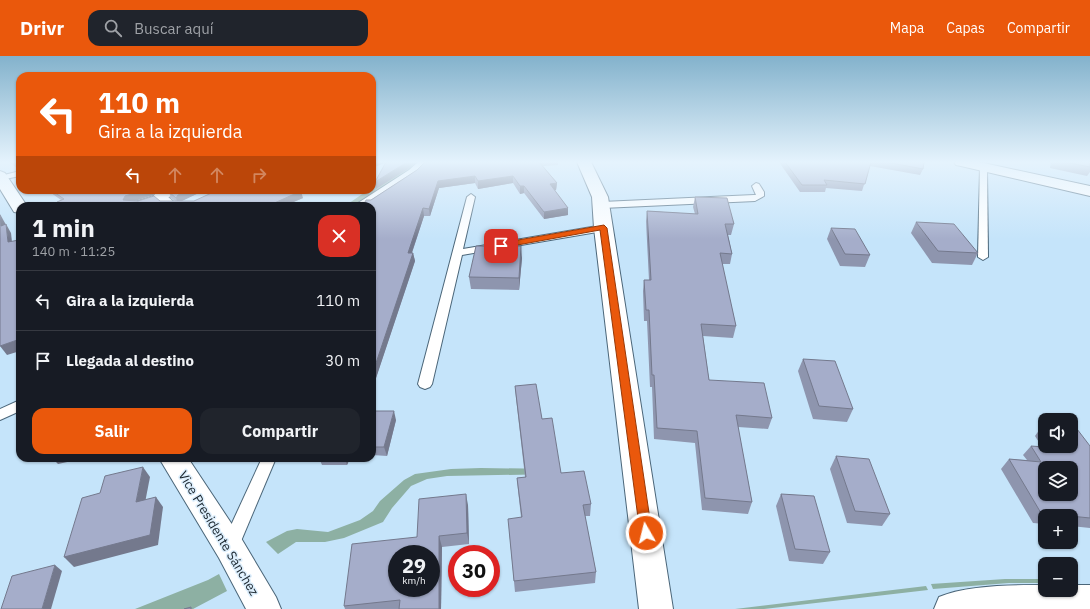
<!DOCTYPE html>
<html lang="es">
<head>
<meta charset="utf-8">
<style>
  body { margin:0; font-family:"IBM Plex Sans",sans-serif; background:#20242c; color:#f1f3f6; height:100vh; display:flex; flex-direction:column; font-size:15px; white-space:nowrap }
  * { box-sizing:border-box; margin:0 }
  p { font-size:13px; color:#9ea1a6 }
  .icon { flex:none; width:22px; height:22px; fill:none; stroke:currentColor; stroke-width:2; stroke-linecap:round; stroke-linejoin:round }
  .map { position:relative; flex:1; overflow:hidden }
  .details { position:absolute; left:16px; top:146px; width:360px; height:260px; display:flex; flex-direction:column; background:#171b24; border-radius:12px; box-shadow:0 1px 3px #0004 }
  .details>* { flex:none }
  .banner { position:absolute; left:16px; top:16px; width:360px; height:122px; border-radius:12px; box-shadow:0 1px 3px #0004; background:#ea580c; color:#fff; overflow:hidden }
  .tools { position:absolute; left:1038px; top:357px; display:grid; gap:8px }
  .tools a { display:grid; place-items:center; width:40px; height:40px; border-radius:8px; background:#171b24; box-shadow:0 1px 3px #0004; font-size:20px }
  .speed { position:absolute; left:388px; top:489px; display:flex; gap:8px; font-size:20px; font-weight:700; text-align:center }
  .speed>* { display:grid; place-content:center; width:52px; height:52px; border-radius:50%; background:#171b24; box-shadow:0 1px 3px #0004; line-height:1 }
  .speed small { font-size:10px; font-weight:400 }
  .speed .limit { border:6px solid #d22; background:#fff; color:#111 }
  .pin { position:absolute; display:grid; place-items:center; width:34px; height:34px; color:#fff; margin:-17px; border-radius:8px; box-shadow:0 2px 6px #0006 }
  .me { position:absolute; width:44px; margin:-22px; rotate:352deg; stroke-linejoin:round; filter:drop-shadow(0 0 3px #0008) }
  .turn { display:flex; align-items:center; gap:14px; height:84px; padding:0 16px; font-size:18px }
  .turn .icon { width:52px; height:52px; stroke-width:2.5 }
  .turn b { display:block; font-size:28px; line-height:34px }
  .lanes { display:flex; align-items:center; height:38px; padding:0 16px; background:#0003; justify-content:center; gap:20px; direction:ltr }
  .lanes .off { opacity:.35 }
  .round { display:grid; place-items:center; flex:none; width:42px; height:42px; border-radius:12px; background:#20242c }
  .overview { display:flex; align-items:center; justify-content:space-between; height:68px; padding:0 16px }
  h1 { font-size:24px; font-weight:700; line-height:30px }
  .cta { display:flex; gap:8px; margin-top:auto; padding:8px 16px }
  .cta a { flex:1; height:46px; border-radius:12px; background:#ea580c; color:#fff; font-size:16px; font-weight:700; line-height:46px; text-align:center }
  .cta a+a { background:#20242c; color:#f1f3f6 }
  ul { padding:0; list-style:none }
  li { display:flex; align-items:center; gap:12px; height:60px; padding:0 16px; border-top:1px solid #363941 }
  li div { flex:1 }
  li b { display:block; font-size:15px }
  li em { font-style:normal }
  header { display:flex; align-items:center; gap:24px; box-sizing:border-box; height:56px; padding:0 20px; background:#ea580c; color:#fff }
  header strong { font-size:19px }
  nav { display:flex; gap:22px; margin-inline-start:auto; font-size:14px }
  .search { width:280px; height:36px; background:#20242c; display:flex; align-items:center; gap:10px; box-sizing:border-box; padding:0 14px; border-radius:12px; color:#9ea1a6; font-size:15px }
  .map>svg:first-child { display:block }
  .water { fill:#8db0a3 }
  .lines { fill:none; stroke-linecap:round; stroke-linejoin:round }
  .service-casing { stroke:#4b6679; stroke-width:2 }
  .pedestrian-casing { stroke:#4b6679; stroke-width:2 }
  .minor-casing { stroke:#4b6679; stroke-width:2 }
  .tertiary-casing { stroke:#4b6679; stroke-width:2 }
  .service { fill:#fff; fill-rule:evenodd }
  .pedestrian { fill:#fff; fill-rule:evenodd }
  .minor { fill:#fff; fill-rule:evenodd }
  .tertiary { fill:#fff; fill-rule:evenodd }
  .wall { fill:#8e95ae }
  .shaded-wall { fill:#74798d }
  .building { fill:#a5adca; stroke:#74798d; fill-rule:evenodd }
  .route { fill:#ea580c; stroke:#983908 }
  .labels { text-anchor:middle; stroke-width:3; stroke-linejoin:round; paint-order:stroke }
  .near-street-label { font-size:13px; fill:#19242c; stroke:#ddeffd }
</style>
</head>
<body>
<header>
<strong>Drivr</strong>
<div class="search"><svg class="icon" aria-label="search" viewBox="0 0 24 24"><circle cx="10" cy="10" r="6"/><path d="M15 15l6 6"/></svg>Buscar aquí</div>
<nav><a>Mapa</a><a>Capas</a><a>Compartir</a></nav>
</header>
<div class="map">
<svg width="1090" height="553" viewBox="0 0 1090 553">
  <rect width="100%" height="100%" fill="#c5e4fa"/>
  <g class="water">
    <path d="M 409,106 L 420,106 L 420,109 L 356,150 L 345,150 L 368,134 L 372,134 L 372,131 Z"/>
    <path d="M 481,412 L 557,413 L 556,418 L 447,420 L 427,423 L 411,430 L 392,452 L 383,466 L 344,482 L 325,486 L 296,486 L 278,498 L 266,486 L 287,475 L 297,473 L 328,476 L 360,464 L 373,455 L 380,445 L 404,424 L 415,418 L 451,413 Z"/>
    <path d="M 219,518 L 227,535 L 193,553 L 135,553 L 208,524 Z"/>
    <path d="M 1005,523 L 1045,523 L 1045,527 L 1009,527 L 933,533 L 931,528 Z"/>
    <path d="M 926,530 L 928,534 L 764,553 L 735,553 Z"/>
  </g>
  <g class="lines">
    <defs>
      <g id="service">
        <path d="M 980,109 L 983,109 L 987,111 L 988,201 L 983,204 L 978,201 Z"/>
        <path d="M 20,115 L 20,120 L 0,124 L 0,120 Z"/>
        <path d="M 756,127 L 759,128 L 764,136 L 764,140 L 755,145 L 602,152 L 598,149 L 602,146 L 754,139 L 756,139 L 752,130 Z"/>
        <path d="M 172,134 L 185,134 L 184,136 L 141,150 L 128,150 L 129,148 Z"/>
        <path d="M 471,138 L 475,141 L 463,193 L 603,169 L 608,172 L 603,175 L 462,199 L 432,328 L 430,331 L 425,333 L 420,331 L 418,328 L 467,141 Z"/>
        <path d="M 20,344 L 20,355 L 0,364 L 0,353 Z"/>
        <path d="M 262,402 L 276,402 L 236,497 L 230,499 L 224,497 L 221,491 Z"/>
      </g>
      <g id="pedestrian">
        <path d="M 418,106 L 430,106 L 417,120 L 372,150 L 356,150 L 358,147 L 409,114 Z"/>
        <path d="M 160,137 L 165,138 L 178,150 L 163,150 L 153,141 L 155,138 Z"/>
      </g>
      <g id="minor">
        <path d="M 577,106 L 591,106 L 608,141 L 673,553 L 639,553 L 594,172 L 592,141 Z"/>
        <path d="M 954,106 L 979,106 L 1090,130 L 1090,140 L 961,110 L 956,109 Z"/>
        <path d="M 0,115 L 5,117 L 27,150 L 20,150 L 20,157 L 14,156 L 0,133 Z"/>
        <path d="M 159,402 L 188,402 L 241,482 L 276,541 L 281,553 L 246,553 L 219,502 Z"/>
      </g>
      <path id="tertiary" d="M 1045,529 L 1045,534 L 1071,534 L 1071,529 L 1090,529 L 1090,553 L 934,553 L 939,541 C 967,529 1014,529 1045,529 Z"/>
    </defs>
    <use href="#service" class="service-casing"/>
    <use href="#pedestrian" class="pedestrian-casing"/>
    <use href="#minor" class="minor-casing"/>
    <use href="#tertiary" class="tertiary-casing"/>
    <use href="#service" class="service"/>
    <use href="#pedestrian" class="pedestrian"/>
    <use href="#minor" class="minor"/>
    <use href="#tertiary" class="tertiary"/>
  </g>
  <g class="wall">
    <path d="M 9,106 L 20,106 L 20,114 Z"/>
    <path d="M 425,106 L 558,106 L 558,109 L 543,110 L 557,127 L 556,134 L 555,134 L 568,159 L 544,163 L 524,137 L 520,138 L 513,127 L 478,133 L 475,127 L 439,132 L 430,160 L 424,160 L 412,197 L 413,197 L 415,205 L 372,334 L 372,150 L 371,144 L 417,114 Z"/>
    <path d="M 779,106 L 924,106 L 923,113 L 920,119 L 870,110 L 862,135 L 826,132 L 825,136 L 800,136 Z"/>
    <path d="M 1051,106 L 1090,106 L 1090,116 L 1087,120 L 1050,112 Z"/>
    <path d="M 47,134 L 166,134 L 155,137 L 153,139 L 134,145 L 175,145 L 171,142 L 169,136 L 205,134 L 181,145 L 194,145 L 277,135 L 303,142 L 284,150 L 60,150 L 57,146 L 61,144 Z"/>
    <path d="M 695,141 L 734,168 L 731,179 L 728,179 L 732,198 L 730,208 L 722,208 L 736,270 L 733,282 L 703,280 L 709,324 L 772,362 L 768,373 L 738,371 L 752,446 L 748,458 L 702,454 L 695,387 L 654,383 L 652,331 L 650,331 L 647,265 L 644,265 L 643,235 L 644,224 L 649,224 L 646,165 L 647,155 L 695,158 L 693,151 Z"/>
    <path d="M 916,166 L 978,197 L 972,209 L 932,207 L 911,177 Z"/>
    <path d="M 831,172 L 870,199 L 865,211 L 840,210 L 827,183 Z"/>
    <path d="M 522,202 L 519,234 L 471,233 L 469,221 Z"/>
    <path d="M 803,303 L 853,353 L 847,366 L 813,363 L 798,315 Z"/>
    <path d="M 515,330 L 542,363 L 561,417 L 591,448 L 590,460 L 585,460 L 596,516 L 595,527 L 515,536 L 509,474 L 521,461 L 518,434 L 517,422 L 525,421 L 516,342 Z"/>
    <path d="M 372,355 L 396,364 L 387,400 L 372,399 Z"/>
    <path d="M 1042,370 L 1045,370 L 1045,390 L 1090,390 L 1090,472 L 1071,470 L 1071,460 L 1045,460 L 1045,468 L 1033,467 L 1001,413 L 1009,403 L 1027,404 L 1023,399 L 1031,390 L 1042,391 L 1035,380 Z"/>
    <path d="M 836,400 L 890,458 L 882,470 L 847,467 L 830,413 Z"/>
    <path d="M 319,402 L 350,402 L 347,409 L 322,409 Z"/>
    <path d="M 781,438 L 830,496 L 823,508 L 789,505 L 776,450 Z"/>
    <path d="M 468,449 L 469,488 L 442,491 L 441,553 L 345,553 L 344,550 L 417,481 Z"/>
  </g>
  <g class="shaded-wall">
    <path d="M 372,106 L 387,106 L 372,112 Z"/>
    <path d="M 407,106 L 416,106 L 408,113 L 376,133 L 375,126 Z"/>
    <path d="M 475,120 L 475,127 L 439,132 L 430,160 L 429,153 L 438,125 Z"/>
    <path d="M 513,120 L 513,127 L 478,133 L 478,125 Z"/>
    <path d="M 557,127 L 556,134 L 550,135 L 550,128 Z"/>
    <path d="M 520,130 L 524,130 L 524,137 L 520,138 Z"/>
    <path d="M 145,134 L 166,134 L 155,137 L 153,139 L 129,147 L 123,144 L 125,140 Z"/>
    <path d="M 190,134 L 205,134 L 180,146 L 178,148 L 176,142 L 178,139 Z"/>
    <path d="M 301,135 L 303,142 L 284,150 L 270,150 L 270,149 Z"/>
    <path d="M 423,152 L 424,160 L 409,205 L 408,197 Z"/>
    <path d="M 568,152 L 568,159 L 544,163 L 544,156 Z"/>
    <path d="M 0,158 L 5,167 L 7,178 L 1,170 Z"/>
    <path d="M 6,168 L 11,177 L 13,195 L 8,186 Z"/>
    <path d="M 521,190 L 522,202 L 519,234 L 519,222 Z"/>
    <path d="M 413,197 L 415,205 L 372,334 L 372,319 Z"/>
    <path d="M 20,283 L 20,295 L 7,299 L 0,290 Z"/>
    <path d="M 394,355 L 396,364 L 387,400 L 384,391 Z"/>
    <path d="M 52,402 L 86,402 L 58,408 Z"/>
    <path d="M 345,402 L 350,402 L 347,409 Z"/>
    <path d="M 143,411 L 150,421 L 143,457 L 136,446 Z"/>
    <path d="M 466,438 L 468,449 L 469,488 L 467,477 Z"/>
    <path d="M 156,441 L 163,451 L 158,489 L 74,511 L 64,501 Z"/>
    <path d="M 439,480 L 442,491 L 441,553 L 439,553 Z"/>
    <path d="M 55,509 L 62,515 L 51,553 L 42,553 Z"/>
  </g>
  <g class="building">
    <path d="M 14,106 L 20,106 L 20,110 Z"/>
    <path d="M 386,106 L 407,106 L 375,126 Z"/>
    <path d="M 425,106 L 539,106 L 557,127 L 550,128 L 568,152 L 544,156 L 524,130 L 520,130 L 513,120 L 478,125 L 475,120 L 438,125 L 429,153 L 423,152 L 408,197 L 413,197 L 372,319 L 372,150 L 363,150 L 366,144 L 371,144 L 417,114 Z"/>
    <path d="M 785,106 L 871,106 L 865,128 L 824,124 L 827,129 L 802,129 Z"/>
    <path d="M 886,106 L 924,106 L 923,113 Z"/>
    <path d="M 1065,106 L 1090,106 L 1090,111 Z"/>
    <path d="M 51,134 L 145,134 L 125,140 L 123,144 L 138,145 L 154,140 L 160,145 L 194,145 L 218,134 L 277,134 L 277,135 L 288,135 L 289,134 L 298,134 L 301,135 L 270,149 L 272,150 L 62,150 L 57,146 L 64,143 Z"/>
    <path d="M 173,134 L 190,134 L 178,139 L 176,142 L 169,136 Z"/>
    <path d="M 695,141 L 727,142 L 734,168 L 725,168 L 732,198 L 720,197 L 736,270 L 701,268 L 709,324 L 764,327 L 772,362 L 736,359 L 752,446 L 705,442 L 697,375 L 657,372 L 654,319 L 652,319 L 649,254 L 646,254 L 644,224 L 651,224 L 647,155 L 698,158 Z"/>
    <path d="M 0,159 L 1,170 L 6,168 L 8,186 L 19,184 L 20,193 L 20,283 L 0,290 Z"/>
    <path d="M 916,166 L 954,168 L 978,197 L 938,195 Z"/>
    <path d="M 831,172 L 855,173 L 870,199 L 845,198 Z"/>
    <path d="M 476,190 L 521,190 L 519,222 L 469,221 Z"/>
    <path d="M 803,303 L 835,305 L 853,353 L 819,350 Z"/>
    <path d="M 536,328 L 542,363 L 552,362 L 561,417 L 584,415 L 591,448 L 583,449 L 596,516 L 514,525 L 508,463 L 522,461 L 517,422 L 526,421 L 515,330 Z"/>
    <path d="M 372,355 L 394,355 L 384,391 L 372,391 Z"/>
    <path d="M 1071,372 L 1077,373 L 1090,390 L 1090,462 L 1041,457 L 1009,403 L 1041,406 L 1031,390 L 1058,392 L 1056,390 L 1071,390 ZM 1045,412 L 1071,412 L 1071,438 L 1045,438 Z"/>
    <path d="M 836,400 L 869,403 L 890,458 L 855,455 Z"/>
    <path d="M 143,411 L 136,446 L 156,441 L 150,479 L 64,501 L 82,442 L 100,437 L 105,420 Z"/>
    <path d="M 466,438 L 467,477 L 439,480 L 439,553 L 399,553 L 400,544 L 344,550 L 352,488 L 417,481 L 419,443 ZM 397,498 L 431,498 L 431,532 L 397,532 Z"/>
    <path d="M 781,438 L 814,440 L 830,496 L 795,493 Z"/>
    <path d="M 55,509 L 42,553 L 1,553 L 12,520 Z"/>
    <path d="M 191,551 L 191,553 L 184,553 Z"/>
  </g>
  <linearGradient id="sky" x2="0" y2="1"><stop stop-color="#83b2cc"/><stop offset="0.58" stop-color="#e5f3fd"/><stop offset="1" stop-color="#e5f3fd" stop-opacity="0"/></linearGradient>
  <rect width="1090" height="183" fill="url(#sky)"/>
  <path class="route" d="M 604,169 L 607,172 L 652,477 L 650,481 L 646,482 L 641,481 L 640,477 L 600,174 L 501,192 L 497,190 L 501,187 Z"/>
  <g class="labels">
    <g class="near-street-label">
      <text transform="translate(219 477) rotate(59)" y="5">Vice Presidente Sánchez</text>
    </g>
  </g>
</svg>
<div class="tools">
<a><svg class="icon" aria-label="sound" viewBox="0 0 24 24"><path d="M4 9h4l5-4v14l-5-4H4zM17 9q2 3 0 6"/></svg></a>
<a><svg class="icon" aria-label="layers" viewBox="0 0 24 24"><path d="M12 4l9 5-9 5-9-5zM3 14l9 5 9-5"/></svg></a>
<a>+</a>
<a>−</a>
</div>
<div class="speed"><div>29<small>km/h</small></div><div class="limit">30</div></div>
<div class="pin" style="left:501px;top:190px;background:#d93025"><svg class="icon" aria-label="arrive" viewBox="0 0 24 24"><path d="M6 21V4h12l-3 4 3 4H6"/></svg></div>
<svg class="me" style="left:646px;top:477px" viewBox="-20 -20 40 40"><circle r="17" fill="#ea580c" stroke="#fff" stroke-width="3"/><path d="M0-11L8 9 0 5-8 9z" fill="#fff"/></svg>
<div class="banner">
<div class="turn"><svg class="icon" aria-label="left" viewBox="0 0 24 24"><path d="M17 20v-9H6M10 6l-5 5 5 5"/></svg><div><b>110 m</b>Gira a la izquierda</div></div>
<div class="lanes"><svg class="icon" aria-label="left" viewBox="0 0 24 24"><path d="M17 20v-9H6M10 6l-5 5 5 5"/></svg><svg class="icon off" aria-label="ahead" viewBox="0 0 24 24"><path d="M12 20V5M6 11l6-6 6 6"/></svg><svg class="icon off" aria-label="ahead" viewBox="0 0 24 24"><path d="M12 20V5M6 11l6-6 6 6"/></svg><svg class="icon off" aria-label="right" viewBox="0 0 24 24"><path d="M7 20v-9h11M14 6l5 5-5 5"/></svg></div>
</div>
<section class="details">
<div class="overview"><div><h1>1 min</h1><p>140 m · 11:25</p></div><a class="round" style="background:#d93025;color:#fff"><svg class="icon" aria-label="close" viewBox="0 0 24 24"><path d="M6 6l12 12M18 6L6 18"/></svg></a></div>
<ul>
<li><svg class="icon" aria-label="left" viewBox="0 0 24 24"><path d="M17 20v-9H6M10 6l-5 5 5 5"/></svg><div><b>Gira a la izquierda</b></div><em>110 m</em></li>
<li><svg class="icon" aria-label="arrive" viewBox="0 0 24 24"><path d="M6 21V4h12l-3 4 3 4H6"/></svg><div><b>Llegada al destino</b></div><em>30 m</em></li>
</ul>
<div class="cta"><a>Salir</a><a>Compartir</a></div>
</section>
</div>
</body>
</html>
